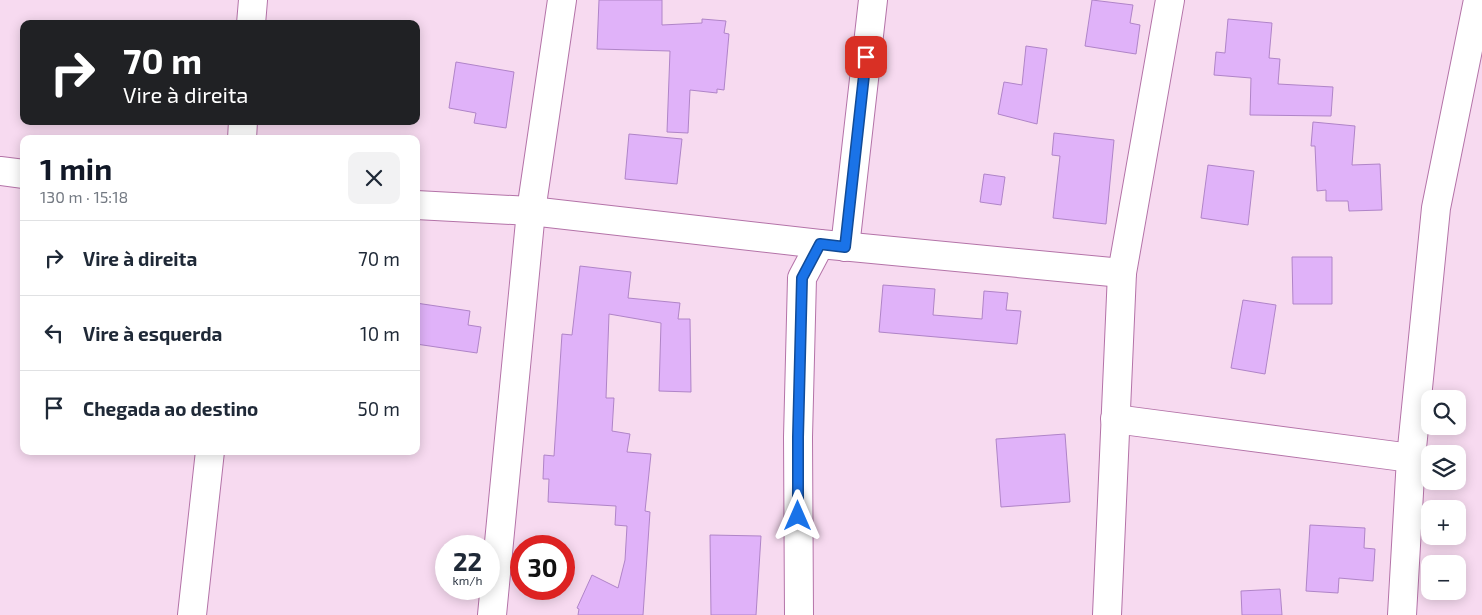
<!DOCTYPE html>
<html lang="pt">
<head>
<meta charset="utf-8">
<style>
  body { margin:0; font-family:"Exo 2",sans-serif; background:#f2f2f3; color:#1f2937; height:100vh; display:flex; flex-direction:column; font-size:19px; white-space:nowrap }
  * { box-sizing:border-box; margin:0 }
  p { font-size:16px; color:#747a83 }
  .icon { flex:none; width:28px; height:28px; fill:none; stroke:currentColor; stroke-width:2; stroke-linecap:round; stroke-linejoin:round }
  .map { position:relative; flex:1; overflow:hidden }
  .side { position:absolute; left:20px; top:135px; width:400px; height:320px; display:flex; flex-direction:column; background:#fff; border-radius:10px; box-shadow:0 2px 12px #0003 }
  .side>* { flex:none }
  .banner { position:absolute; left:20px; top:20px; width:400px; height:105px; border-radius:10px; box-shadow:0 2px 12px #0003; background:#202124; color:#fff; overflow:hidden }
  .tools { position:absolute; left:1421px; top:390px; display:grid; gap:10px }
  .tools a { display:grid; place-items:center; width:45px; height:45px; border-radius:10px; background:#fff; box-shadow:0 2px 12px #0003; font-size:25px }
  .speed { position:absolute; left:435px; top:535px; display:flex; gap:10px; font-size:25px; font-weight:700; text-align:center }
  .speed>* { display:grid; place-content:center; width:65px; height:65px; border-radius:50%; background:#fff; box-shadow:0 2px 12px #0003; line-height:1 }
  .speed small { font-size:12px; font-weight:400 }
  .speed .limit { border:8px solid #d22; background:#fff; color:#111 }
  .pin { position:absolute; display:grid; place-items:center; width:42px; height:42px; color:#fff; margin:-21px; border-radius:10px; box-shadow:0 2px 8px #0006 }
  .me { position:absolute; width:55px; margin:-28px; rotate:0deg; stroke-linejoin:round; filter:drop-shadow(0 0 4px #0008) }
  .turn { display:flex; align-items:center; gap:18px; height:105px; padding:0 20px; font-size:22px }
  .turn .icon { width:65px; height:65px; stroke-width:2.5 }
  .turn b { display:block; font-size:35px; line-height:42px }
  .round { display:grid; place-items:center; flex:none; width:52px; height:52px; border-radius:10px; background:#f2f2f3 }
  .overview { display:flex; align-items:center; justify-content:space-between; height:85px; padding:0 20px }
  h1 { font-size:30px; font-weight:700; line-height:38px; color:#111827 }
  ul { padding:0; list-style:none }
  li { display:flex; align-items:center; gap:15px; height:75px; padding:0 20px; border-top:1px solid #e0e1e3 }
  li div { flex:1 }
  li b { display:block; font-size:19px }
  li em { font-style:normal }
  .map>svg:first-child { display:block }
  .building { fill:#e0b2f9; stroke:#b084c8 }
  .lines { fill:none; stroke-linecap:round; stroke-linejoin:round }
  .street-casing { stroke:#b473a8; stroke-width:30 }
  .street { stroke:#fff; stroke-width:28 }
  .route-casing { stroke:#114b97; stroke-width:12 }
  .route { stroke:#1a73e8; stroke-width:9 }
</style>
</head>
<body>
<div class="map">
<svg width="1482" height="615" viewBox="0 0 1482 615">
  <rect width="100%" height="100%" fill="#f7daf0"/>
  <g class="building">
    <path d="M 599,0 L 662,0 L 662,25 L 702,23 L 702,19 L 726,21 L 724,33 L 729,34 L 724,90 L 717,89 L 717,93 L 690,90 L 688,133 L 667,132 L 670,51 L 597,49 Z"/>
    <path d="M 1092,0 L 1133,5 L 1130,23 L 1140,25 L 1136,54 L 1085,46 Z"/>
    <path d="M 1228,19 L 1272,23 L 1269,58 L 1280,59 L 1278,84 L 1333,87 L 1331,116 L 1250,115 L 1251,78 L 1214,75 L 1216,52 L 1225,53 Z"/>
    <path d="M 1026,46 L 1047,49 L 1037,124 L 998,114 L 1004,82 L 1022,85 Z"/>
    <path d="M 456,62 L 514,72 L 506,128 L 474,123 L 476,113 L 449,108 Z"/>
    <path d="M 1313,122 L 1355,126 L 1352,165 L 1380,164 L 1382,210 L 1349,211 L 1348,201 L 1326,201 L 1326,190 L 1317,191 L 1315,146 L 1311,146 Z"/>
    <path d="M 1054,133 L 1114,140 L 1106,224 L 1053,218 L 1060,156 L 1052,155 Z"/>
    <path d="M 629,134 L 682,139 L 677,184 L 625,179 Z"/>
    <path d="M 1208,165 L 1254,171 L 1248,225 L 1201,218 Z"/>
    <path d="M 984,174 L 1005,177 L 1001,205 L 980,202 Z"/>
    <path d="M 1292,257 L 1332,257 L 1332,304 L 1293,304 Z"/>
    <path d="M 580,266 L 631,272 L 628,298 L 680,303 L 678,319 L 690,319 L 691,392 L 659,391 L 661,323 L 609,314 L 606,398 L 614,398 L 612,431 L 630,434 L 627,452 L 651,454 L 645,511 L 650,512 L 643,615 L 578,615 L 579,609 L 577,608 L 592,575 L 618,588 L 625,560 L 627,526 L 615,525 L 616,506 L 548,502 L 549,479 L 543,479 L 544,455 L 554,456 L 562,334 L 572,335 Z"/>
    <path d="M 883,285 L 935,289 L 933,315 L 982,319 L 984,291 L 1008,293 L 1006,310 L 1021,311 L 1017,344 L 879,332 Z"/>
    <path d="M 1243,300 L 1276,305 L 1265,374 L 1231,368 Z"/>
    <path d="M 416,303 L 470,311 L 468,325 L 481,327 L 477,353 L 416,344 Z"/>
    <path d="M 1065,434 L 1070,502 L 1001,507 L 996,439 Z"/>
    <path d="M 1310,525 L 1365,528 L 1364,548 L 1375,549 L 1373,581 L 1339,578 L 1338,593 L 1306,591 Z"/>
    <path d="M 710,535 L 761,536 L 756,615 L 711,615 Z"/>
    <path d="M 1280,589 L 1282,615 L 1242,615 L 1241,591 Z"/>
  </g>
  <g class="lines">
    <defs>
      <g id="street">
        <path d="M 251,24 L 253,0"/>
        <path d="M 242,139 L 243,121"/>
        <path d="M 0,171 L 24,174"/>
        <path d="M 416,205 L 531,211 L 820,244 L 1122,273"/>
        <path d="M 845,247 L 873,0"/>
        <path d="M 1115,419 L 1411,458"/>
        <path d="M 192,615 L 210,451"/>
        <path d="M 492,615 L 531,211 L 562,0"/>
        <path d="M 799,615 L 798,437 L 802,278 L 820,244"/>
        <path d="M 1107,615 L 1122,273 L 1170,0"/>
        <path d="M 1402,615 L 1411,458 L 1436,208 L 1478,0"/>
      </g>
    </defs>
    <use href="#street" class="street-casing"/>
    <use href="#street" class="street"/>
  </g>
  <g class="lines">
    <defs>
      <path id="route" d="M 798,516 L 798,437 L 802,278 L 820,244 L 845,247 L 866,57"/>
    </defs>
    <use href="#route" class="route-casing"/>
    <use href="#route" class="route"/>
  </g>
</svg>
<div class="tools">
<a><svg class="icon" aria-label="search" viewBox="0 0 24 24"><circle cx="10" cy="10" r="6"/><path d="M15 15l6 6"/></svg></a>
<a><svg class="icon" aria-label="layers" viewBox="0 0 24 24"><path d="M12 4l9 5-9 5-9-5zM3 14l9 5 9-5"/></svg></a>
<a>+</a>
<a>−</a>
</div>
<div class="speed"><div>22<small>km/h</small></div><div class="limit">30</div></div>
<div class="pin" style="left:866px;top:57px;background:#d93025"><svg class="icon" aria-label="arrive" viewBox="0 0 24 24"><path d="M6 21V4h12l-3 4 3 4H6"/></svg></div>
<svg class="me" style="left:798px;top:516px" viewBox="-20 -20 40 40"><path d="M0-17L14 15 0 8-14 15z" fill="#1a73e8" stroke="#fff" stroke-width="4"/></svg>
<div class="banner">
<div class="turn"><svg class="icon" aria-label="right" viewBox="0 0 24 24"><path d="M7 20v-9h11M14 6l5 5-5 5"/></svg><div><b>70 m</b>Vire à direita</div></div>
</div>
<section class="side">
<div class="overview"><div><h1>1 min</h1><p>130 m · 15:18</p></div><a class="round"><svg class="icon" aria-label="close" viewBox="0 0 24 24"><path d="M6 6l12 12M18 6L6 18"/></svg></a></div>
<ul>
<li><svg class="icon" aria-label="right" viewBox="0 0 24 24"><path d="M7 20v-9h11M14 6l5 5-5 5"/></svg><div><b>Vire à direita</b></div><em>70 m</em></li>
<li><svg class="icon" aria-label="left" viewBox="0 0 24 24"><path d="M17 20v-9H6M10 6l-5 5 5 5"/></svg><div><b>Vire à esquerda</b></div><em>10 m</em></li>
<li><svg class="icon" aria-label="arrive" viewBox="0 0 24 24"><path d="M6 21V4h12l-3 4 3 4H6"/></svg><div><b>Chegada ao destino</b></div><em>50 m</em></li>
</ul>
</section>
</div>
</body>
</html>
